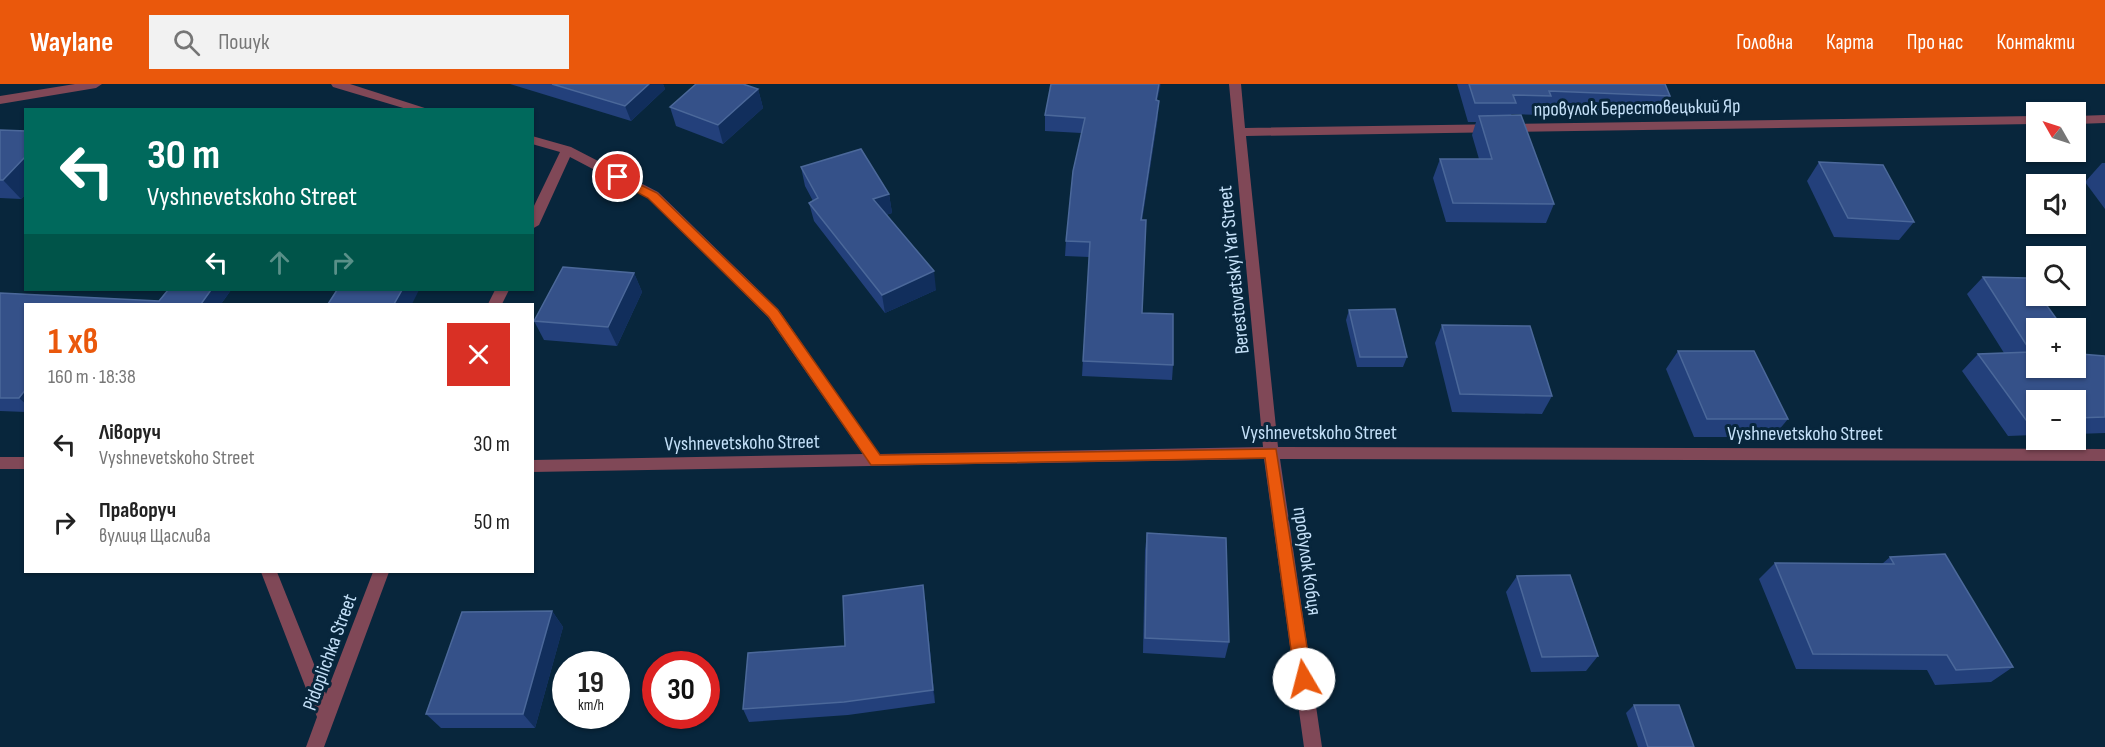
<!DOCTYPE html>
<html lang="uk">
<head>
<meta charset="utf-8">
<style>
  body { margin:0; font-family:"Sofia Sans Condensed",sans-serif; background:#f2f2f2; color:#222; height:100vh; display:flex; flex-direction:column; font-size:22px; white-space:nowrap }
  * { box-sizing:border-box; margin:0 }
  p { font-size:20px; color:#767676 }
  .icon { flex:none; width:33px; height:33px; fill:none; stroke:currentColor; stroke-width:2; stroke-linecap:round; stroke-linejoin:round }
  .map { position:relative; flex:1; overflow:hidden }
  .panel { position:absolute; left:24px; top:219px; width:510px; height:270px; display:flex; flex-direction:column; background:#fff; border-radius:0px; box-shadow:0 2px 4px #0004 }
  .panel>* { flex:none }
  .banner { position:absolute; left:24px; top:24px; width:510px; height:183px; border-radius:0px; box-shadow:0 2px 4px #0004; background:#00695c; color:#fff; overflow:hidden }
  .needle { width:39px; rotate:309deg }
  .buttons { position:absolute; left:2026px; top:18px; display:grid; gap:12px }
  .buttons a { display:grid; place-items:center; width:60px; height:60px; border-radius:0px; background:#fff; box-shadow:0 2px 4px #0004; font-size:30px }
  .speed { position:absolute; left:552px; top:567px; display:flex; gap:12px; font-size:30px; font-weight:700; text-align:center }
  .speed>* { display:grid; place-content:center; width:78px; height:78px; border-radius:50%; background:#fff; box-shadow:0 2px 4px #0004; line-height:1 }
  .speed small { font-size:15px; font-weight:400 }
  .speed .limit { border:9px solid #d22; background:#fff; color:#111 }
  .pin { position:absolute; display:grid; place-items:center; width:51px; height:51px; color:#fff; margin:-26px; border:3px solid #fff; border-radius:50%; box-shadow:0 2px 6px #0007 }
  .me { position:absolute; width:66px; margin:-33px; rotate:352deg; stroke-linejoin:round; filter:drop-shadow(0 0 4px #0008) }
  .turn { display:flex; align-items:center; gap:21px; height:126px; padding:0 24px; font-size:27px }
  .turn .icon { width:78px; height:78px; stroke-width:2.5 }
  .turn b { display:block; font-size:42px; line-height:51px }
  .lanes { display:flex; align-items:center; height:57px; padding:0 24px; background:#0003; justify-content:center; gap:30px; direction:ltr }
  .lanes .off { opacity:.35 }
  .round { display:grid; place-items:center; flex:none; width:63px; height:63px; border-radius:0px; background:#f2f2f2 }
  .headline { display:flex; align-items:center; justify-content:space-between; height:102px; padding:0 24px }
  h1 { font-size:36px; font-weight:700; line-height:45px; color:#ea580c }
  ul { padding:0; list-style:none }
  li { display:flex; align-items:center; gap:18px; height:78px; padding:0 24px }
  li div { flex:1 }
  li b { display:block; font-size:22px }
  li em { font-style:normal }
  header { display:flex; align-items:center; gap:36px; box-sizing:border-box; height:84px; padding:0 30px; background:#ea580c; color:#fff }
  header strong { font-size:28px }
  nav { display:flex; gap:33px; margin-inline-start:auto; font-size:21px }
  .search { width:420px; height:54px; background:#f2f2f2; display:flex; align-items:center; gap:15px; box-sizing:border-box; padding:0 21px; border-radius:0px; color:#767676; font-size:22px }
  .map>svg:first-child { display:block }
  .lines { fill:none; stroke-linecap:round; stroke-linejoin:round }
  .minor { fill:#804857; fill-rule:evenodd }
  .wall { fill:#23407b }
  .shaded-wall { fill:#112e5c }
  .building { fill:#355189; stroke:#4b689a; stroke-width:1.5 }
  .route { fill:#ea580c; stroke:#983908; stroke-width:1.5 }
  .labels { text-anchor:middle; stroke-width:6; stroke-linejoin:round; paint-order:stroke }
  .street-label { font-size:20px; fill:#c5e1f9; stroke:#08263c }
</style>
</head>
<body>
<header>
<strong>Waylane</strong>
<div class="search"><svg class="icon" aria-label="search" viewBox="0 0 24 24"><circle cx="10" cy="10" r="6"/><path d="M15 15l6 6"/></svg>Пошук</div>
<nav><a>Головна</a><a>Карта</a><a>Про нас</a><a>Контакти</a></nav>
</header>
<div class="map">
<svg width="2105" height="663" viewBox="0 0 2105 663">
  <rect width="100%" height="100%" fill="#08263c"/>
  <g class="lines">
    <g class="minor">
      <path d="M 75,0 L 102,0 L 96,4 L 0,20 L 0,12 Z"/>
      <path d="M 331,0 L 350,0 L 431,26 L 410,26 L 333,3 Z"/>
      <path d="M 1229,0 L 1241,0 L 1245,44 L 2037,32 L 2037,40 L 1246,52 L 1278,363 L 2105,365 L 2105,377 L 1280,375 L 1322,663 L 1304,663 L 1264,375 L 532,388 L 532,376 L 863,370 L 768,233 L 648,114 L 570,73 L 539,141 L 532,145 L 532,126 L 560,68 L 532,60 L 532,52 L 571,63 L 658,108 L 778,225 L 879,370 L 1263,363 Z"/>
      <path d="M 2105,31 L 2105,39 L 2076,40 L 2076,32 Z"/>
      <path d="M 495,206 L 509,206 L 502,220 L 488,220 Z"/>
      <rect x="0" y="373" width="26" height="12"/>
      <path d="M 261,488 L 277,488 L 326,610 L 373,488 L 389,488 L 324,663 L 306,663 L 317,633 Z"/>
    </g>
  </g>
  <g class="wall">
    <path d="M 510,0 L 663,0 L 665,5 L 631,37 Z"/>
    <path d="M 1457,0 L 1665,0 L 1670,12 L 1660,31 L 1545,27 L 1543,31 L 1511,30 L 1554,120 L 1546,139 L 1446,138 L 1433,94 L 1440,75 L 1479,75 L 1472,51 L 1476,38 L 1468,38 Z"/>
    <path d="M 758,5 L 763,24 L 723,60 L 676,42 L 670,23 Z"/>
    <path d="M 1158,16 L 1158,32 L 1142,136 L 1142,229 L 1173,281 L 1172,296 L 1082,292 L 1089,173 L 1065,172 L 1066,157 L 1081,49 L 1045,47 L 1045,31 Z"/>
    <path d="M 0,46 L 26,47 L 26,110 L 21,115 L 0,114 Z"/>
    <path d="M 1819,78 L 1914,138 L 1899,156 L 1834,153 L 1807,97 Z"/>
    <path d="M 2102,79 L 2105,79 L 2105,125 L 2085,98 Z"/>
    <path d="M 801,83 L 889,110 L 892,129 L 886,131 L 936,206 L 885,229 L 814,137 L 809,119 L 813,117 L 805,102 Z"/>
    <path d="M 634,189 L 642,208 L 617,262 L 544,256 L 534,237 Z"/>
    <path d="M 1983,193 L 2080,270 L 2105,272 L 2105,349 L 2076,350 L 2076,316 L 2037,316 L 2037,351 L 2008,352 L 1962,287 L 1978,270 L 2004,269 L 1967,210 Z"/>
    <path d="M 168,206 L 231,206 L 221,220 L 26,220 L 26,328 L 0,327 L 0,209 L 159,217 Z"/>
    <path d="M 1349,226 L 1407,273 L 1403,283 L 1357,283 L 1346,236 Z"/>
    <path d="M 1442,241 L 1552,312 L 1542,330 L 1452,328 L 1435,259 Z"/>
    <path d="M 1678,267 L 1788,335 L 1773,353 L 1694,353 L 1666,285 Z"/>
    <path d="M 1147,449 L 1229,558 L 1225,574 L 1143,569 L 1145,466 Z"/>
    <path d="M 1890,473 L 2013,583 L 1991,598 L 1935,601 L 1927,586 L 1796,585 L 1759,495 L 1775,479 L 1882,480 Z"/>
    <path d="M 1517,492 L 1598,572 L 1586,587 L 1531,588 L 1506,508 Z"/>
    <path d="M 925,515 L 935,619 L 848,631 L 749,638 L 743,625 L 845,562 Z"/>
    <path d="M 552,527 L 563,543 L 535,644 L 441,644 L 426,630 Z"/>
    <path d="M 1634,621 L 1694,663 L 1638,663 L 1626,629 Z"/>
  </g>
  <g class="shaded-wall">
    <path d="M 649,0 L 663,0 L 665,5 L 631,37 L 625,22 Z"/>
    <path d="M 1159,0 L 1161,0 L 1154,31 L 1156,16 Z"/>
    <path d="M 758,5 L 763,24 L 723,60 L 718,41 Z"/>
    <path d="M 1159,17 L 1158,32 L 1140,151 L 1141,136 Z"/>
    <path d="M 26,72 L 26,110 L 21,115 L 3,96 Z"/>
    <path d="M 889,110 L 892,129 L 876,134 L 873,115 Z"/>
    <path d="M 934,187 L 936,206 L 885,229 L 882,211 Z"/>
    <path d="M 634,189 L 642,208 L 617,262 L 608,243 Z"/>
    <path d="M 211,206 L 231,206 L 221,220 L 201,220 Z"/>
    <path d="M 402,206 L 419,206 L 412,220 L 394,220 Z"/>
    <path d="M 26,305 L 26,320 L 19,314 Z"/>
    <path d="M 923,501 L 925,515 L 935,619 L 933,606 Z"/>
    <path d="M 552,527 L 563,543 L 535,644 L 523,630 Z"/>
  </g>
  <g class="building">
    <path d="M 552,0 L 649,0 L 625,22 Z"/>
    <path d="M 696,0 L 743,0 L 758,5 L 718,41 L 670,23 Z"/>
    <path d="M 1051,0 L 1159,0 L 1156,16 L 1159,17 L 1141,136 L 1146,136 L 1142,229 L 1173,230 L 1173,281 L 1083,277 L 1090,158 L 1066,157 L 1073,87 L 1085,34 L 1045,31 Z"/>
    <path d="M 1469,0 L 1665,0 L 1670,12 L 1549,7 L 1551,12 L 1513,11 L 1516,19 L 1475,19 Z"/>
    <path d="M 1521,31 L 1554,120 L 1453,119 L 1440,75 L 1492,75 L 1479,32 Z"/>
    <path d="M 0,46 L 26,47 L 26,72 L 3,96 L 0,96 Z"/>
    <path d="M 861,65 L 889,110 L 873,115 L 934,187 L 882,211 L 809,119 L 818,114 L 801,83 Z"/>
    <path d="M 1819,78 L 1883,81 L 1914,138 L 1848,134 Z"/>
    <path d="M 563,183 L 634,189 L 608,243 L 534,237 Z"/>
    <path d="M 1983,193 L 2028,194 L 2037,207 L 2037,212 L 2040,212 L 2063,244 L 2037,244 L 2037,284 L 2076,284 L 2076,264 L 2080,270 L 2105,272 L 2105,333 L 2076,334 L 2076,316 L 2037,316 L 2037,335 L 2026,336 L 1978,270 L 2031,268 Z"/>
    <path d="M 168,206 L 211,206 L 201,220 L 26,220 L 26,305 L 19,314 L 0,314 L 0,209 L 159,217 Z"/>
    <path d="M 337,206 L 402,206 L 394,220 L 328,220 Z"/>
    <path d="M 1395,225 L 1407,273 L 1360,273 L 1349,226 Z"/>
    <path d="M 1442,241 L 1530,242 L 1552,312 L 1460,310 Z"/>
    <path d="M 1678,267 L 1754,267 L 1788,335 L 1707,335 Z"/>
    <path d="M 1147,449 L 1226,454 L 1229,558 L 1145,554 Z"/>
    <path d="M 1945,470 L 2013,583 L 1956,586 L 1947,571 L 1813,570 L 1775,479 L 1894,480 L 1890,473 Z"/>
    <path d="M 1570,491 L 1598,572 L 1542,573 L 1517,492 Z"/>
    <path d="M 923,501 L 933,606 L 844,618 L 743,625 L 748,569 L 845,562 L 843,512 Z"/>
    <path d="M 552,527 L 523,630 L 426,630 L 462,528 Z"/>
    <path d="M 1634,621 L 1679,621 L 1694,663 L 1648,663 Z"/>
  </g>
  <path class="route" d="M 618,90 L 657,109 L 778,226 L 880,371 L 1276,365 L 1312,595 L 1309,600 L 1304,603 L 1298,600 L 1295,595 L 1265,374 L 871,381 L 769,233 L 648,114 L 614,96 L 614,91 Z"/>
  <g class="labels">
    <g class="street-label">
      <text transform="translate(1637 23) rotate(-1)" y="7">провулок Берестовецький Яр</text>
      <text transform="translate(1233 186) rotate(-96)" y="7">Berestovetskyi Yar Street</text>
      <text x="1319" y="355">Vyshnevetskoho Street</text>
      <text x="1805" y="356">Vyshnevetskoho Street</text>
      <text transform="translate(742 358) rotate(-1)" y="7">Vyshnevetskoho Street</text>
      <text transform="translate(1308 477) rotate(82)" y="7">провулок Кобця</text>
      <text transform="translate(329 568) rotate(-70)" y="7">Pidoplichka Street</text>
    </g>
  </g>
</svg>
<div class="buttons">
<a><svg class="needle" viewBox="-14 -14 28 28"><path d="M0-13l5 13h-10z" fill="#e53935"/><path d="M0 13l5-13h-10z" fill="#767676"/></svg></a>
<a><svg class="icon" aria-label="sound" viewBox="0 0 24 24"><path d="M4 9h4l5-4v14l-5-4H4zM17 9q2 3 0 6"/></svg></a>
<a><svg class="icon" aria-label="search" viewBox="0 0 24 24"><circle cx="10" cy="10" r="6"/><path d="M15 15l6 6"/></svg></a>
<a>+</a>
<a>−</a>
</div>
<div class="speed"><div>19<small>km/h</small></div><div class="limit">30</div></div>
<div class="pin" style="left:618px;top:93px;background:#d93025"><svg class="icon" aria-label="arrive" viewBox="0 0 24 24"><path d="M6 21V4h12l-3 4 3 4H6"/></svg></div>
<svg class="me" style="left:1304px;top:595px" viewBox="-20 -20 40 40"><circle r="19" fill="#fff"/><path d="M0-13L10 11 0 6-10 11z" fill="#ea580c"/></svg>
<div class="banner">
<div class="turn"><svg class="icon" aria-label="left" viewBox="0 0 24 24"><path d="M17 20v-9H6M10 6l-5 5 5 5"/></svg><div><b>30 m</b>Vyshnevetskoho Street</div></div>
<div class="lanes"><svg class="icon" aria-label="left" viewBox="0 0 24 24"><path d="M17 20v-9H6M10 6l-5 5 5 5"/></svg><svg class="icon off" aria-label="ahead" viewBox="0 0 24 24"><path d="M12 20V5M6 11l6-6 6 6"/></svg><svg class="icon off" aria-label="right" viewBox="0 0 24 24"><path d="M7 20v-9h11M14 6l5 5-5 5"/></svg></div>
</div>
<section class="panel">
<div class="headline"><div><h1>1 хв</h1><p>160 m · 18:38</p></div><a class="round" style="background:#d93025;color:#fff"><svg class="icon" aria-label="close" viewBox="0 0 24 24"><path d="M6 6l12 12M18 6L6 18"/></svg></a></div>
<ul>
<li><svg class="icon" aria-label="left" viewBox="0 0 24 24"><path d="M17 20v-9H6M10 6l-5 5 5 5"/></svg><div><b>Ліворуч</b><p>Vyshnevetskoho Street</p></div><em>30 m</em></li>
<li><svg class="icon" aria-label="right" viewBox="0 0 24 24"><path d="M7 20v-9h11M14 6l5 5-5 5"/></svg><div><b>Праворуч</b><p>вулиця Щаслива</p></div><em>50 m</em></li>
</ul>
</section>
</div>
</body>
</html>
